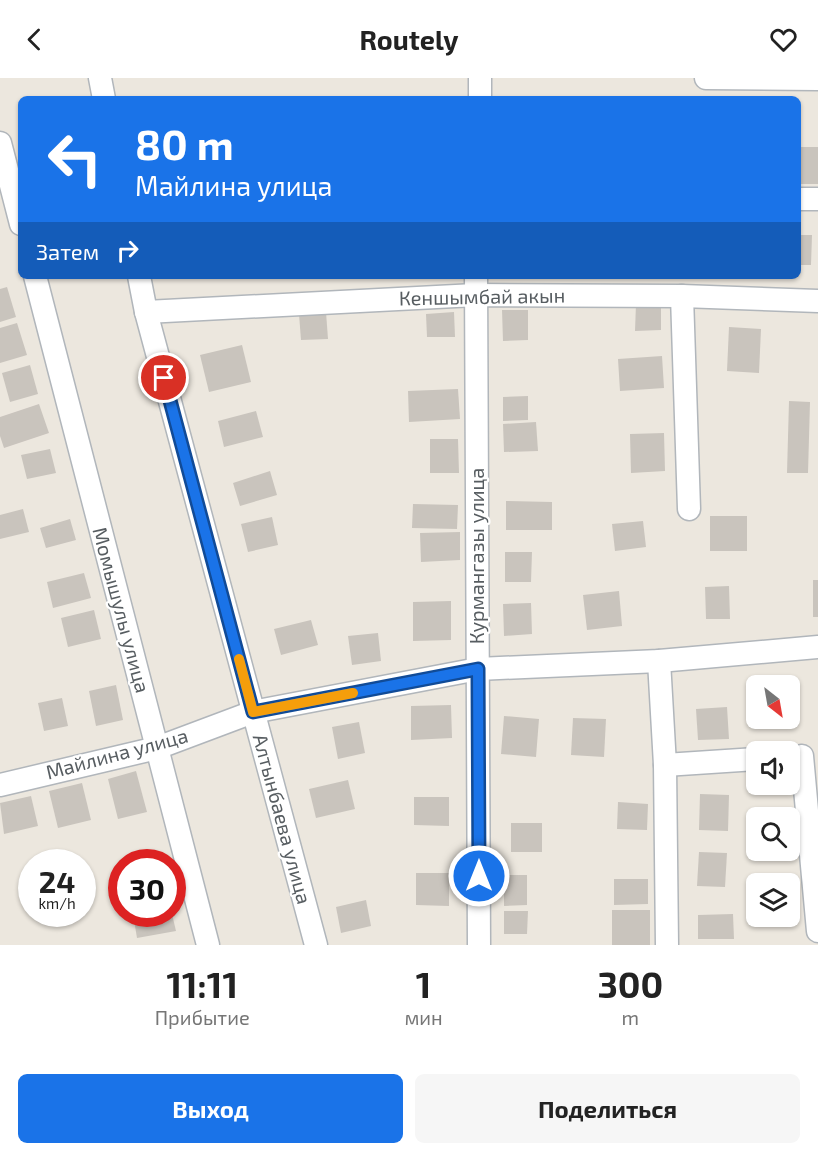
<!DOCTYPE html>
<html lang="ru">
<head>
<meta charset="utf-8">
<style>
  body { margin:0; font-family:"Exo 2",sans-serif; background:#f6f6f6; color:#222; height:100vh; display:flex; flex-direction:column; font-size:22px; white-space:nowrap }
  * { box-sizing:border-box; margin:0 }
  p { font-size:20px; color:#767676 }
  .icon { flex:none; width:33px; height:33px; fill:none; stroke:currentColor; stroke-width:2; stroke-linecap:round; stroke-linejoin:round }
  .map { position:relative; height:867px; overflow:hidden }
  .panel { display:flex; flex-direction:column; background:#fff; flex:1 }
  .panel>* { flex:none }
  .top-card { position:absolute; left:18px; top:18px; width:783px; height:183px; border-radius:9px; box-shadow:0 2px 4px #0004; background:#1a73e8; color:#fff; overflow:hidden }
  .needle { width:39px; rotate:149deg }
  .tools { position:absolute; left:746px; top:597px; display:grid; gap:12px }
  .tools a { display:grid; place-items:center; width:54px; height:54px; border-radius:9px; background:#fff; box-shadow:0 2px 4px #0004; font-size:30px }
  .speed { position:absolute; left:18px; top:771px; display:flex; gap:12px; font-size:30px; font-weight:700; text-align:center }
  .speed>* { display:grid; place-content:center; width:78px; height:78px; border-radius:50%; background:#fff; box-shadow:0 2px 4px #0004; line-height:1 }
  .speed small { font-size:15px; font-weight:400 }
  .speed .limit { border:9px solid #d22; background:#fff; color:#111 }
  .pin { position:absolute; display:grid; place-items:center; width:51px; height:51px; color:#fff; margin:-26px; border:3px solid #fff; border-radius:50%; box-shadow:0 2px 6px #0007 }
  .me { position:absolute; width:66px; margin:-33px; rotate:0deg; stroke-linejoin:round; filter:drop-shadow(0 0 4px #0008) }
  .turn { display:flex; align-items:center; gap:21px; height:126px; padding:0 18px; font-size:27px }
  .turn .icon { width:78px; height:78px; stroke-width:2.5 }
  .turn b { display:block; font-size:42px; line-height:51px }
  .then { display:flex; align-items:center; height:57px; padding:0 18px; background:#0003; gap:12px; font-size:22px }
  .eta { display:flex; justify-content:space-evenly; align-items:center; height:102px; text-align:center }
  .eta b { font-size:36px; font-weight:700; line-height:42px }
  .cta { display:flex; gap:12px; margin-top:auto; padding:12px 18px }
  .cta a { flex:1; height:69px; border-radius:9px; background:#1a73e8; color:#fff; font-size:24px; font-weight:700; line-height:69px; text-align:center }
  .cta a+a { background:#f6f6f6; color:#222 }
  header { display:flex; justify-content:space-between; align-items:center; height:78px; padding:0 18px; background:#fff; font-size:27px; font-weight:700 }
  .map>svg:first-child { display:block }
  .building { fill:#c9c4bd }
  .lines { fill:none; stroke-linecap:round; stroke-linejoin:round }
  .minor-casing { stroke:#b1b6bb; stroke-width:25 }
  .minor { stroke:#fff; stroke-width:22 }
  .route-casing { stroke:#114b97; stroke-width:15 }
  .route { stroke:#1a73e8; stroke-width:10 }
  .slow { stroke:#f59e0b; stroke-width:10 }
  .labels { text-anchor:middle; stroke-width:4.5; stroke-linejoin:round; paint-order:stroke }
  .street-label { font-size:20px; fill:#575d61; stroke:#fff }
</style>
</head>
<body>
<header><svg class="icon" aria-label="back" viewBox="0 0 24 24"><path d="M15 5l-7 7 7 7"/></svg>Routely<svg class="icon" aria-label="heart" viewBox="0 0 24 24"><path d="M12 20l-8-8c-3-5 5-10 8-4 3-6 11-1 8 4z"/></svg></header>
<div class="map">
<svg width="818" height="867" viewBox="0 0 818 867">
  <rect width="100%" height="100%" fill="#ece7de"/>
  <g class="building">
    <rect x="798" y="69" width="20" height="37"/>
    <path d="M 798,157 L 812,157 L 811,187 L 798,187 Z"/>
    <path d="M 7,209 L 16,239 L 0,244 L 0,211 Z"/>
    <path d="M 636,226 L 661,226 L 661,252 L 635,253 Z"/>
    <path d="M 502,232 L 528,232 L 528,262 L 503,263 Z"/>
    <path d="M 326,234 L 328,261 L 301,262 L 299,236 Z"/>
    <path d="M 454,234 L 455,259 L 427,259 L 426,236 Z"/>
    <path d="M 17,245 L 27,277 L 0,285 L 0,250 Z"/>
    <path d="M 729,249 L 761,251 L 759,295 L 727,293 Z"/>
    <path d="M 242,267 L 251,304 L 209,314 L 200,277 Z"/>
    <path d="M 662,278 L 664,310 L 620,313 L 618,281 Z"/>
    <path d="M 30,287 L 38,316 L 10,324 L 2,295 Z"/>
    <path d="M 458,311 L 460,341 L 409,344 L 408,313 Z"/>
    <path d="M 528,318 L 528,342 L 503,343 L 503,319 Z"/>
    <path d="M 789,323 L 810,324 L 808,395 L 787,395 Z"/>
    <path d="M 39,326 L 49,355 L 4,370 L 0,358 L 0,339 Z"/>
    <path d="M 256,333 L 263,359 L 224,369 L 218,343 Z"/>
    <path d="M 536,344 L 538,373 L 504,374 L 503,346 Z"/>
    <path d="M 664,355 L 665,393 L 631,395 L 630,356 Z"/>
    <path d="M 430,361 L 458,361 L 459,395 L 430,395 Z"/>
    <path d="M 50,371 L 56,395 L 27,401 L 21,377 Z"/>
    <path d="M 270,393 L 277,417 L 240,428 L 233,405 Z"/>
    <path d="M 506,423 L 552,424 L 552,452 L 506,452 Z"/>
    <path d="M 413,426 L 458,427 L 457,451 L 412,450 Z"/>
    <path d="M 23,431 L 29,454 L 0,461 L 0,437 Z"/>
    <rect x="710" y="438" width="37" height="35"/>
    <path d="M 272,439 L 278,467 L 248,474 L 241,446 Z"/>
    <path d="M 70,441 L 76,462 L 46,470 L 40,450 Z"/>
    <path d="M 643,443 L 646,469 L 615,473 L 612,446 Z"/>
    <path d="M 460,454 L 460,482 L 421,484 L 420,455 Z"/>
    <path d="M 505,474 L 532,474 L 531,504 L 505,504 Z"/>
    <path d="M 84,495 L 91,520 L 53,530 L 47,504 Z"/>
    <rect x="813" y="502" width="5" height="37"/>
    <path d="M 729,508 L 730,541 L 706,541 L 705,509 Z"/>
    <path d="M 619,513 L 622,548 L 587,552 L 583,517 Z"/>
    <path d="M 451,523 L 451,562 L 413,563 L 413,524 Z"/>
    <path d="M 531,525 L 532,556 L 504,558 L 503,526 Z"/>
    <path d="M 94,532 L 101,561 L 68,569 L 61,540 Z"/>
    <path d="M 311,542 L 318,567 L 281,577 L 274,551 Z"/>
    <path d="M 378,555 L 381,583 L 352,587 L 348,558 Z"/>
    <path d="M 116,607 L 123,642 L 96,648 L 89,613 Z"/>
    <path d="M 62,620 L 68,648 L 44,653 L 38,625 Z"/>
    <path d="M 451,627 L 452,660 L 411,662 L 411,628 Z"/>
    <path d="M 727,629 L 729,661 L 698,662 L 696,631 Z"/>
    <path d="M 504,638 L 539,641 L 536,679 L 501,676 Z"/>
    <path d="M 573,640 L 606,641 L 604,679 L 571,677 Z"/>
    <path d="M 359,644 L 365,675 L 338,681 L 332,649 Z"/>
    <path d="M 136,693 L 147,734 L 118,741 L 108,701 Z"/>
    <path d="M 348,702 L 355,731 L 316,740 L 309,711 Z"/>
    <path d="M 82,705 L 91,742 L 58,750 L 49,713 Z"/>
    <path d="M 700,716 L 729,717 L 728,753 L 699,752 Z"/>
    <path d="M 31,718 L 38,748 L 4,756 L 0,725 Z"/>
    <path d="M 414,719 L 449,719 L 449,748 L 414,747 Z"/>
    <path d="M 618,724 L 648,726 L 647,752 L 617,751 Z"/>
    <rect x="511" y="745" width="31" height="29"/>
    <path d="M 699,774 L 727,775 L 725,809 L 697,808 Z"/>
    <path d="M 416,795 L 449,795 L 449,828 L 416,827 Z"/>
    <path d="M 504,797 L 527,797 L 527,827 L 504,828 Z"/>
    <path d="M 614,801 L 648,801 L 648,826 L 614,827 Z"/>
    <path d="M 366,822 L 371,848 L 341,855 L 336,829 Z"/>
    <rect x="612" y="832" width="38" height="35"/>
    <path d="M 504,833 L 528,833 L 527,856 L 504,856 Z"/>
    <path d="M 133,836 L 172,836 L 176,853 L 137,860 Z"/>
    <path d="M 733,836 L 734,861 L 698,861 L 698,837 Z"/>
  </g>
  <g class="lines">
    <defs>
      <g id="minor">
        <path d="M 100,0 L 104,21"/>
        <path d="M 706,0 L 818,1"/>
        <path d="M 480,21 L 480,0"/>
        <path d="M 0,65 L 21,146"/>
        <path d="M 798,121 L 818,121"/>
        <path d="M 35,198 L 208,867"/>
        <path d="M 139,198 L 146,234 L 316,867"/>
        <path d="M 476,198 L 479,867"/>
        <path d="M 682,218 L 689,431"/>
        <path d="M 146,234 L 475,217 L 682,218 L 818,223"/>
        <path d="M 659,583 L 665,687 L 667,867"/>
        <path d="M 802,678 L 818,853"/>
        <path d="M 665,687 L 756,681"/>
        <path d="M 0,707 L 157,670 L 253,634 L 478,591 L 659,583 L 818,569"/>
      </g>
    </defs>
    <use href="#minor" class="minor-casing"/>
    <use href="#minor" class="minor"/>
  </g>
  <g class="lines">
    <defs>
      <path id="route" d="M 164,300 L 253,634 L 478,591 L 479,798"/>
    </defs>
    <use href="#route" class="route-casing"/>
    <use href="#route" class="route"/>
    <path class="slow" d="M 239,581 L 253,634 L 353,615"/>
  </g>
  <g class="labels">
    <g class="street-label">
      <text transform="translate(482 219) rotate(-1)" y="7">Кеншымбай акын</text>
      <text transform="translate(477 478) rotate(-90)" y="7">Курмангазы улица</text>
      <text transform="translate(121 532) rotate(75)" y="7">Момышулы улица</text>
      <text transform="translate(117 676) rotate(-15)" y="7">Майлина улица</text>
      <text transform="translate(282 741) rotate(75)" y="7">Алтынбаева улица</text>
    </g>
  </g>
</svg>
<div class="tools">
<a><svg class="needle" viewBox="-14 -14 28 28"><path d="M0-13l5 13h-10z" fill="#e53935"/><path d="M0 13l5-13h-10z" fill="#767676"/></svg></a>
<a><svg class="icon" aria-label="sound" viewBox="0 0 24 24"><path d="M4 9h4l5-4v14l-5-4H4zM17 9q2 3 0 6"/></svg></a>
<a><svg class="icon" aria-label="search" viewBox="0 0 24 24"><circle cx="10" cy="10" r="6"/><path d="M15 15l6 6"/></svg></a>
<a><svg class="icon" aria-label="layers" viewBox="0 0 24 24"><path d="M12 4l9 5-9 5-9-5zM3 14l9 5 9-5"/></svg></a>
</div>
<div class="speed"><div>24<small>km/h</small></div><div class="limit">30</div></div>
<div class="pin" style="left:164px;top:300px;background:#d93025"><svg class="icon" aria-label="arrive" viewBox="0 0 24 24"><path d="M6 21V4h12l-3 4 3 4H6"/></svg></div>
<svg class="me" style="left:479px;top:798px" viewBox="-20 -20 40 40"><circle r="17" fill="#1a73e8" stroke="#fff" stroke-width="3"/><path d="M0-11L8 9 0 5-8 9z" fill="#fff"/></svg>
<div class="top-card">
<div class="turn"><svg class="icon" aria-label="left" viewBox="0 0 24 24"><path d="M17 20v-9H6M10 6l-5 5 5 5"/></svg><div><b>80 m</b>Майлина улица</div></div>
<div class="then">Затем<svg class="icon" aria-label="right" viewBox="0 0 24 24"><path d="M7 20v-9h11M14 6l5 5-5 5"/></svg></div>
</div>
</div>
<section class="panel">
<div class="eta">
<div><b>11:11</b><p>Прибытие</p></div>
<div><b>1</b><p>мин</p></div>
<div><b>300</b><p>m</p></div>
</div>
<div class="cta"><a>Выход</a><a>Поделиться</a></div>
</section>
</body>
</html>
